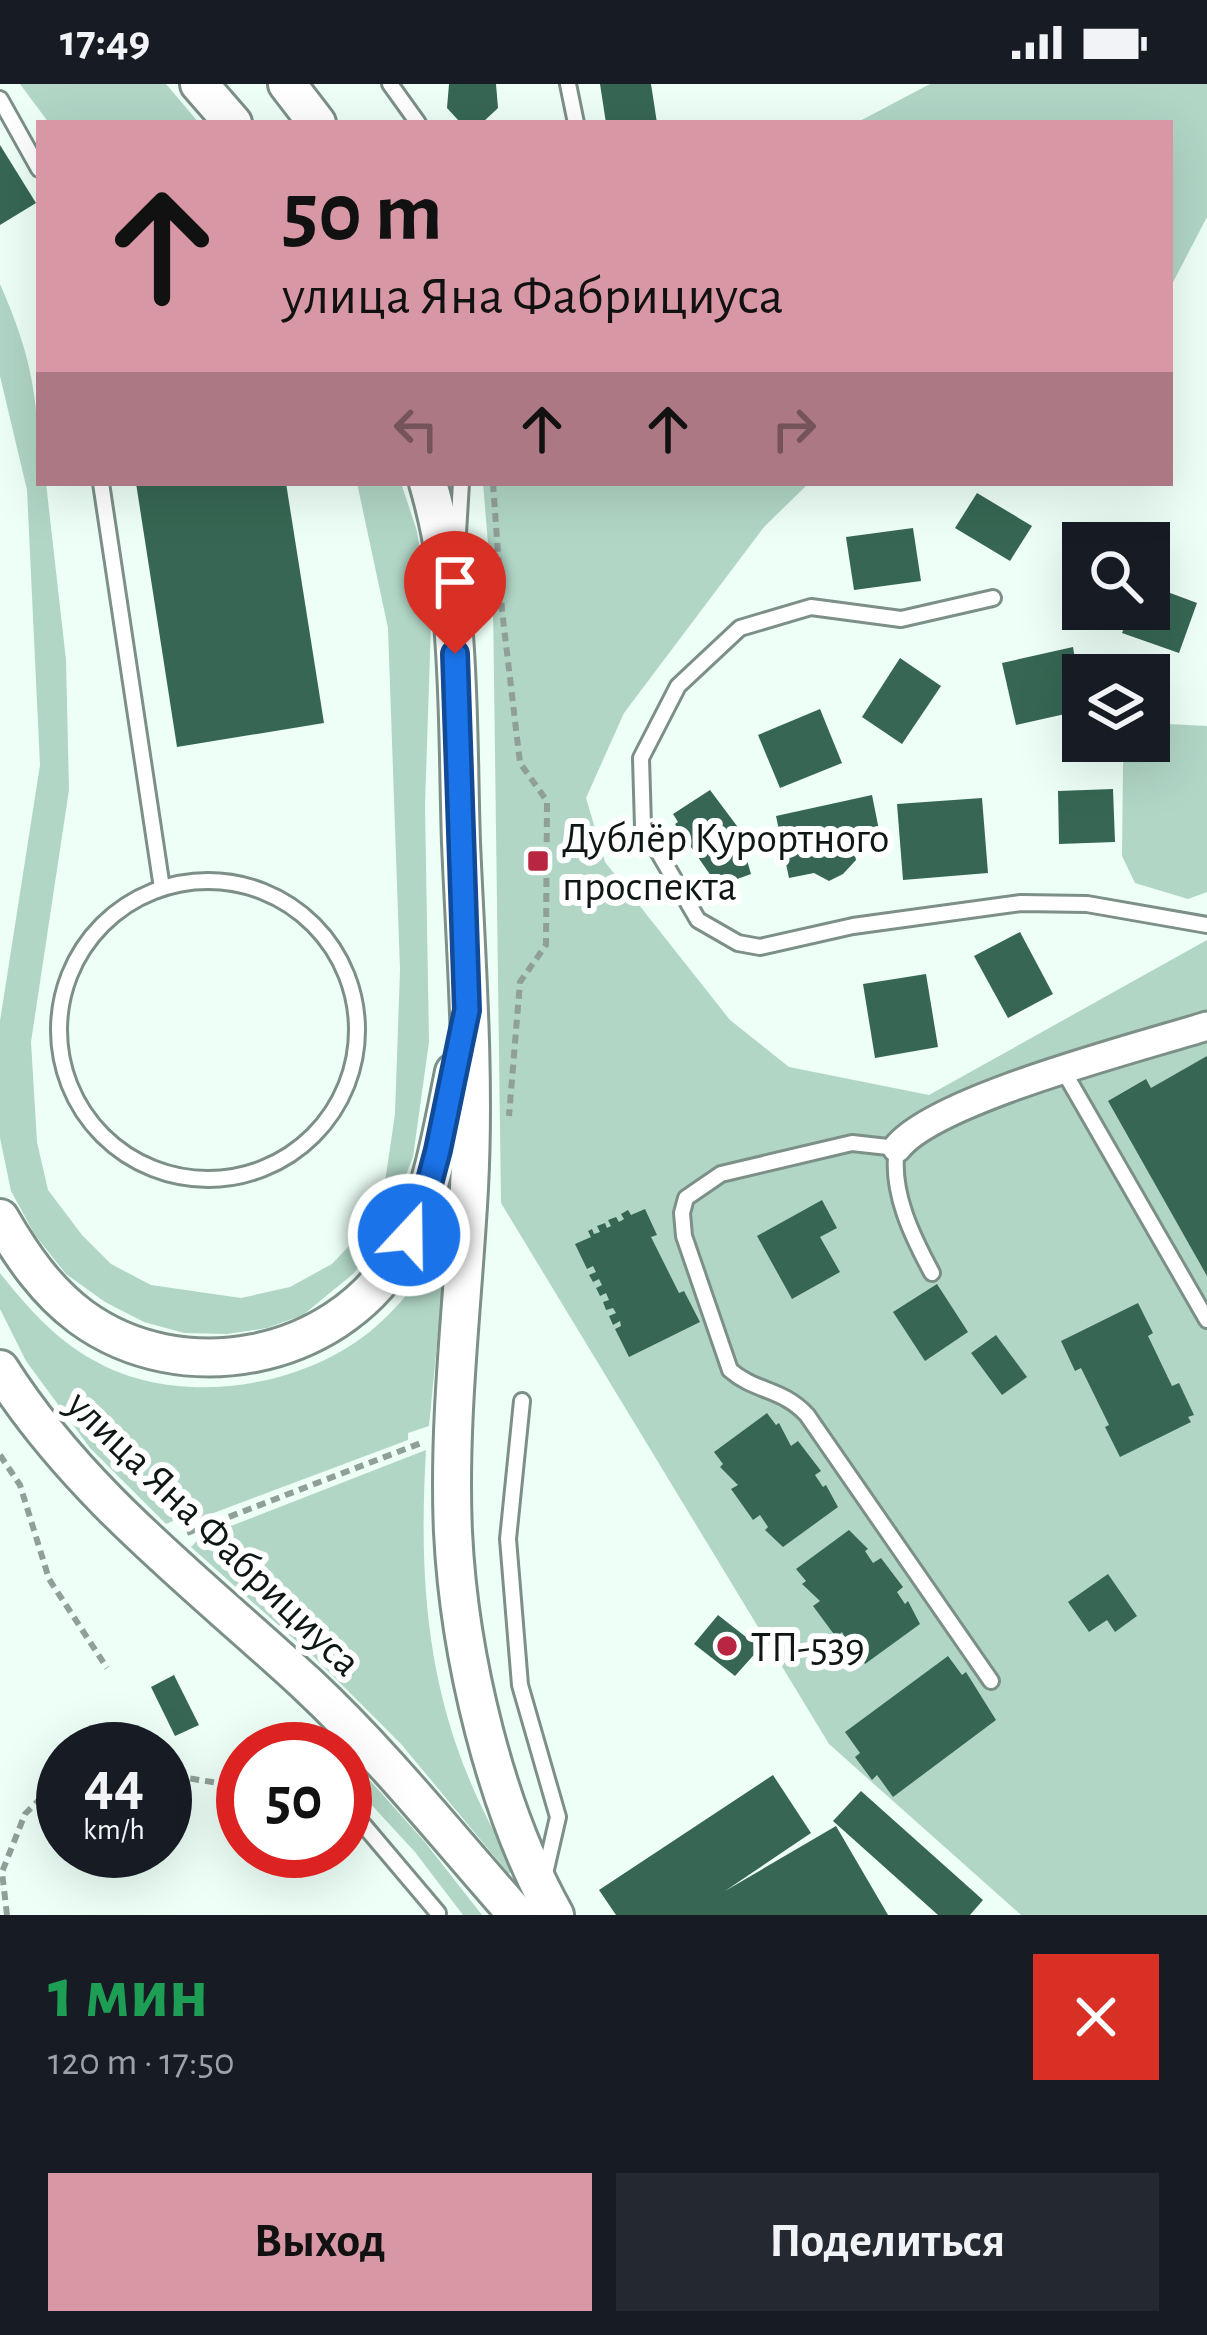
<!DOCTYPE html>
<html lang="ru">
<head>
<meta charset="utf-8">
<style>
  body { margin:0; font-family:"Alegreya Sans",sans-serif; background:#242831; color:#f1f3f6; height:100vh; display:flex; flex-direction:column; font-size:45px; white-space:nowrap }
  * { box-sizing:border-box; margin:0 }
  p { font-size:39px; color:#9ea1a6 }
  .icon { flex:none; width:66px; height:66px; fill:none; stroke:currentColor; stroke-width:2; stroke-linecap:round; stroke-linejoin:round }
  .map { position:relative; height:1831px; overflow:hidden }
  .drawer { display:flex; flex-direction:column; background:#171b24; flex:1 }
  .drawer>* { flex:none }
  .hud { position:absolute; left:36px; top:36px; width:1137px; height:366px; border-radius:0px; box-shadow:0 12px 48px #0002; background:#d797a5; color:#111; overflow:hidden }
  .fabs { position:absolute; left:1062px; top:438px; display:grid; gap:24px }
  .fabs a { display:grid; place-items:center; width:108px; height:108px; border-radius:0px; background:#171b24; box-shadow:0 12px 48px #0002; font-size:60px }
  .speed { position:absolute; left:36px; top:1638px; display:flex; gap:24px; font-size:60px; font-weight:700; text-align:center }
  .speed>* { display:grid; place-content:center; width:156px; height:156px; border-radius:50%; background:#171b24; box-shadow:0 12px 48px #0002; line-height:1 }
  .speed small { font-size:30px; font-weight:400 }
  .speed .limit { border:18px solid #d22; background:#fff; color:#111 }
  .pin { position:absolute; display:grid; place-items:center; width:102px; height:102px; color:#fff; margin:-123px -51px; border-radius:50% 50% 50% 0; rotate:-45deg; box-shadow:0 0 12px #0007 }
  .pin .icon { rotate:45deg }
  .me { position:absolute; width:132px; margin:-66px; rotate:21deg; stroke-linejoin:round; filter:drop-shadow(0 0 9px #0008) }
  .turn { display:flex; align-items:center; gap:42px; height:252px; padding:0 48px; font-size:54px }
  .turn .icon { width:156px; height:156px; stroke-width:2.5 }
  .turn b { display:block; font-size:84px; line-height:102px }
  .lanes { display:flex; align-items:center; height:114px; padding:0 48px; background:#0003; justify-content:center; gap:60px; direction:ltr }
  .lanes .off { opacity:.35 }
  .round { display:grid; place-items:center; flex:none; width:126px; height:126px; border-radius:0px; background:#242831 }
  .overview { display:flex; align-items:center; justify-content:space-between; height:204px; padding:0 48px }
  h1 { font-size:72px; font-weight:600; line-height:90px; color:#1e9e55 }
  .cta { display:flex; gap:24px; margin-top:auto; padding:24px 48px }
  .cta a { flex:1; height:138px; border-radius:0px; background:#d797a5; color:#111; font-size:48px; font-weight:600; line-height:138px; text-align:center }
  .cta a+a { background:#242831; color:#f1f3f6 }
  .status { display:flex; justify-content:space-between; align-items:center; height:84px; padding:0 60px; background:#171b24; direction:ltr }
  .status svg { height:33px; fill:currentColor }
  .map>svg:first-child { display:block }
  .green { fill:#b1d6c6 }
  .building { fill:#376754 }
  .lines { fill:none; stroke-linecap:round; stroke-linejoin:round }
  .lane-casing { stroke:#7c9087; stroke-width:20 }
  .street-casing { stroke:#7c9087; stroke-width:33 }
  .secondary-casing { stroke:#7c9087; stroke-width:42 }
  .path { stroke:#919f99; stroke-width:6; stroke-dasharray:9 6; stroke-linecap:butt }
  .lane { stroke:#fff; stroke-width:14 }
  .street { stroke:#fff; stroke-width:27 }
  .secondary { stroke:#fff; stroke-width:36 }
  .route-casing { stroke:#114b97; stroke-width:30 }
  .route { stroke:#1a73e8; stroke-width:21 }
  .poi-dot { fill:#b82641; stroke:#fff; stroke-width:4.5 }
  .labels { text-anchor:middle; stroke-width:12; stroke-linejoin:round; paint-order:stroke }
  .poi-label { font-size:42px; fill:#0f1714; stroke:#fff; text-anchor:start }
  .street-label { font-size:42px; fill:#0f1714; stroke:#fff }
</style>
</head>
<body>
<div class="status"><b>17:49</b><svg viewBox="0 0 49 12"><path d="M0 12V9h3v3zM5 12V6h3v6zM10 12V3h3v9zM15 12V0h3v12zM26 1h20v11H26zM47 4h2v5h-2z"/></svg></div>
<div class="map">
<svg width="1207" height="1831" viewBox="0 0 1207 1831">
  <rect width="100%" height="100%" fill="#edfff7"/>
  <g class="green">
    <path d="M 20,0 L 166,0 L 199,39 L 49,39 Z"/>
    <path d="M 930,0 L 1207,0 L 1207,133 L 1170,204 L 1170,39 L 856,39 Z"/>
    <path d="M 0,200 C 33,275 39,317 39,399 L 46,399 L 66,576 L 69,706 L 31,958 L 37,1058 L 48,1106 L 82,1151 L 111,1180 L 151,1201 L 241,1214 L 290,1203 L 332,1180 L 361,1149 L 385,1098 L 395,1030 L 400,886 L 388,544 L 357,399 L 401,399 L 417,447 L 431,540 L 425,721 L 429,958 L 413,1073 L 380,1157 L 353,1190 L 303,1231 L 267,1244 L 227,1250 L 184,1249 L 144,1238 L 105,1218 L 66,1190 L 35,1151 L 11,1107 L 0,1054 L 0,937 L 40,681 L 27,406 L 0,292 Z"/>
    <path d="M 483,399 L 809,399 L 764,443 L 624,629 L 586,714 L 605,778 L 730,936 L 789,983 L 929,1011 L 1207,856 L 1207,1831 L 1021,1831 L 829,1660 L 501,1119 L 493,520 Z"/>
    <path d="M 1168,640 L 1207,642 L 1207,808 L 1188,815 L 1135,799 L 1122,772 L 1123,679 Z"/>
    <path d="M 447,1158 L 429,1342 L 408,1349 L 408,1356 L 195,1436 L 191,1429 L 166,1440 L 90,1364 L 26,1277 L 0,1225 L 0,1189 C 26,1222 55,1255 93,1276 C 179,1326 313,1304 383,1236 C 408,1213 427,1184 447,1158 Z"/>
    <path d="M 426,1366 C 417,1523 431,1647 515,1784 L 509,1790 L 401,1660 L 314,1573 L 191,1463 L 200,1454 Z"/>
    <path d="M 366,1692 L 424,1757 L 482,1831 L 463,1831 L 415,1768 L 356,1704 Z"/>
  </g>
  <g class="building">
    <path d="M 449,0 L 496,0 L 498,24 L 482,39 L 459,37 L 447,24 Z"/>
    <path d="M 600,0 L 651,0 L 657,39 L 606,39 Z"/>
    <path d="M 0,61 L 36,119 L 0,141 Z"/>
    <path d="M 136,399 L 286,399 L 324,639 L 177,663 Z"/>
    <path d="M 977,409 L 1032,442 L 1010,477 L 955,444 Z"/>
    <path d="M 913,444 L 921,497 L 854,506 L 846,453 Z"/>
    <path d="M 1149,501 L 1197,519 L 1179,569 L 1122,549 L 1131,525 L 1149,525 Z"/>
    <path d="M 1073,563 L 1083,626 L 1016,641 L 1002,579 Z"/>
    <path d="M 900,574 L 941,602 L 902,660 L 862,633 Z"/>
    <path d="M 820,625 L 842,679 L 780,704 L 758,651 Z"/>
    <path d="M 1113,705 L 1115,758 L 1059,760 L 1058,707 Z"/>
    <path d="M 710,706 L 737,742 L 751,790 L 718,802 L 675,740 L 678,738 L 673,730 Z"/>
    <path d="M 872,711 L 880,751 L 852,757 L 856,776 L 843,790 L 829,797 L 814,789 L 789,794 L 776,732 Z"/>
    <path d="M 982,714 L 988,789 L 903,796 L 897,720 Z"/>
    <path d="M 1020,848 L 1053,910 L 1008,934 L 974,872 Z"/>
    <path d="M 926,890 L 938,963 L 875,974 L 863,900 Z"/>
    <path d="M 1207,972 L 1207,1192 L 1108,1017 L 1146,995 L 1151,1004 Z"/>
    <path d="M 822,1116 L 837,1144 L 820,1153 L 840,1188 L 792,1215 L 757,1152 Z"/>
    <path d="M 645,1125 L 657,1151 L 651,1153 L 679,1209 L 684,1207 L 700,1238 L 629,1273 L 615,1245 L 621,1242 L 620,1237 L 613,1241 L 609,1232 L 616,1229 L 613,1224 L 606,1226 L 603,1218 L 609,1216 L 606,1209 L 600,1212 L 596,1204 L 602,1201 L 599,1195 L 593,1198 L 589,1191 L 596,1188 L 593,1182 L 587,1185 L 575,1160 L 591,1153 L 588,1147 L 592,1145 L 594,1150 L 600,1148 L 597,1142 L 605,1139 L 607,1144 L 611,1142 L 608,1136 L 616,1133 L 619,1138 L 624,1135 L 621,1130 L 628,1126 L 631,1131 Z"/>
    <path d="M 937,1200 L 968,1248 L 925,1277 L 893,1228 Z"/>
    <path d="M 1138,1219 L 1153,1249 L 1148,1252 L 1172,1302 L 1179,1299 L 1194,1331 L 1188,1333 L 1191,1338 L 1120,1373 L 1105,1343 L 1109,1341 L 1081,1284 L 1075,1287 L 1061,1257 Z"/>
    <path d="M 996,1251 L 1027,1293 L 1002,1311 L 971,1269 Z"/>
    <path d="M 767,1329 L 776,1341 L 779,1339 L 791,1362 L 798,1357 L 821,1387 L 815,1391 L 823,1403 L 826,1401 L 838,1423 L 783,1463 L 765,1446 L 768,1443 L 760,1431 L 753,1436 L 731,1405 L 738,1401 L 720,1383 L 723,1380 L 714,1368 Z"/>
    <path d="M 849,1446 L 868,1465 L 865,1467 L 873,1479 L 881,1474 L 903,1503 L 897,1508 L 905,1520 L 908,1517 L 920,1540 L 865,1580 L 858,1570 L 855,1572 L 842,1548 L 836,1553 L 813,1522 L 820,1517 L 802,1500 L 806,1497 L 796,1485 Z"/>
    <path d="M 1108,1490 L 1137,1532 L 1115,1548 L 1107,1536 L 1089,1548 L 1068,1518 Z"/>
    <path d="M 718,1531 L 760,1564 L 735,1592 L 694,1560 Z"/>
    <path d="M 948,1572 L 962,1591 L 966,1588 L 996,1636 L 893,1713 L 877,1691 L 872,1696 L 855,1673 L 860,1669 L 845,1648 Z"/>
    <path d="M 174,1591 L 199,1641 L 175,1652 L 151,1603 Z"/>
    <path d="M 773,1691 L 811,1749 L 725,1807 L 836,1742 L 888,1831 L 616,1831 L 599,1806 Z"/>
    <path d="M 861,1707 L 983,1816 L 970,1831 L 938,1831 L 833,1737 Z"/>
  </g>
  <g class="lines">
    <defs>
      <g id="lane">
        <path d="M 390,0 L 418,39"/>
        <path d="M 568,0 L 576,39"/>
        <path d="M 0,15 L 39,85"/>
        <path d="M 101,399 L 162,804"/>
        <path d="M 457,466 L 461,399"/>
        <path d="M 993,514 L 901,535 L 811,523 L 740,544 L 678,602 L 641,674 L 643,742 L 698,836 L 738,859 L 760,863 L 853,842 L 1021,819 L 1087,820 L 1207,841"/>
        <circle cx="208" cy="946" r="149"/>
        <path d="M 1063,986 L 1207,1236"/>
        <path d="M 932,1189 C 912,1152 890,1107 897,1064 L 852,1059 L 721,1090 L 686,1114 L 682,1129 L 684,1152 L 730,1286 C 755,1308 782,1304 807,1331 L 991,1597"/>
        <path d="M 522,1317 L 508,1455 L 520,1601 L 558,1733 L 544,1794"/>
        <path d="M 345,1705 L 363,1663"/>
        <path d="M 345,1719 L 438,1829"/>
      </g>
      <path id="street" d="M 897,1064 C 935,1015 1140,963 1207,942"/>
      <g id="secondary">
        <path d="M 199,0 L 233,39"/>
        <path d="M 287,0 L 317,39"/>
        <path d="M 428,399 C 462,515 457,639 461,759 C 466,873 475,989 469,1104 C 463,1218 448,1334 453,1448 C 459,1571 495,1724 555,1831"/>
        <path d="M 0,1134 C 22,1172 46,1207 81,1233 C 181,1306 334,1277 398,1172 C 432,1116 441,1051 454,988"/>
        <path d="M 0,1285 C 79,1410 199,1500 307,1600 C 383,1671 448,1753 517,1831"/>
      </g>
    </defs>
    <use href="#lane" class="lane-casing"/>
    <use href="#street" class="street-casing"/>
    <use href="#secondary" class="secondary-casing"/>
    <g class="path">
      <path d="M 493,399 L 502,526 L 520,679 L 547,717 L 546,861 L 520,898 L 509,1032"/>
      <path d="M 0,1371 L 20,1401 L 49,1495 L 107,1584"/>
      <path d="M 187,1449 L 421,1359"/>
      <path d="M 165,1680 L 181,1693 L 243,1703"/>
      <path d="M 7,1831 L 2,1788 L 25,1730 L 63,1692"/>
    </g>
    <use href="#lane" class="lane"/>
    <use href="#street" class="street"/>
    <use href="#secondary" class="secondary"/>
  </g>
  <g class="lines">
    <defs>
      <path id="route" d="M 409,1151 L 422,1126 L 438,1066 L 467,926 L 455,570"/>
    </defs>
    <use href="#route" class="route-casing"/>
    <use href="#route" class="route"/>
  </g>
  <g class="poi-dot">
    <rect x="526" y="765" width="24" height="24" rx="6"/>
    <circle cx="727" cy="1562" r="12"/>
  </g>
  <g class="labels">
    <g class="poi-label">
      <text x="562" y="768">Дублёр Курортного<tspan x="562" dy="48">проспекта</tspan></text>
      <text x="751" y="1577">ТП-539</text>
    </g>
    <g class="street-label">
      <text transform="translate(215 1448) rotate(44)" y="15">улица Яна Фабрициуса</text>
    </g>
  </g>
</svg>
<div class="fabs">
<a><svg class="icon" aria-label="search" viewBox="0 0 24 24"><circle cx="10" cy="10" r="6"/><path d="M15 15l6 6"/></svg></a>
<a><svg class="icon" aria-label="layers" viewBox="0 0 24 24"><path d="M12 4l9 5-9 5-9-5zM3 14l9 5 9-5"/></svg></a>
</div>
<div class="speed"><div>44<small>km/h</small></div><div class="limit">50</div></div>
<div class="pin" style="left:455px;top:570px;background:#d93025"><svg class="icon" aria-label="arrive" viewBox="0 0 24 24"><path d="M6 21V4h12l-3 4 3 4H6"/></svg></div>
<svg class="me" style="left:409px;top:1151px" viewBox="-20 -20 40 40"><circle r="17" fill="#1a73e8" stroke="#fff" stroke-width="3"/><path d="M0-11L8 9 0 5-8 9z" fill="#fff"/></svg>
<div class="hud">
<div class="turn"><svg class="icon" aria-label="ahead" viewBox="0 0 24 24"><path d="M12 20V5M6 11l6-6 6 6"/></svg><div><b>50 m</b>улица Яна Фабрициуса</div></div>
<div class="lanes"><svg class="icon off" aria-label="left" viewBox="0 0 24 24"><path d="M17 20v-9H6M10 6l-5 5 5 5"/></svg><svg class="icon" aria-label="ahead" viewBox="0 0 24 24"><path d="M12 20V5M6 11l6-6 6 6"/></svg><svg class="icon" aria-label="ahead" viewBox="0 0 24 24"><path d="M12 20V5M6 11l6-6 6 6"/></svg><svg class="icon off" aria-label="right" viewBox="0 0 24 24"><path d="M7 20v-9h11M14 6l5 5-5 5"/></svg></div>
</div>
</div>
<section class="drawer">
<div class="overview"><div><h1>1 мин</h1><p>120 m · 17:50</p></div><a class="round" style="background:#d93025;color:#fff"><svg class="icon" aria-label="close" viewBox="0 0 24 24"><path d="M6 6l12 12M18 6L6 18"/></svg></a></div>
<div class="cta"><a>Выход</a><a>Поделиться</a></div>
</section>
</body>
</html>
